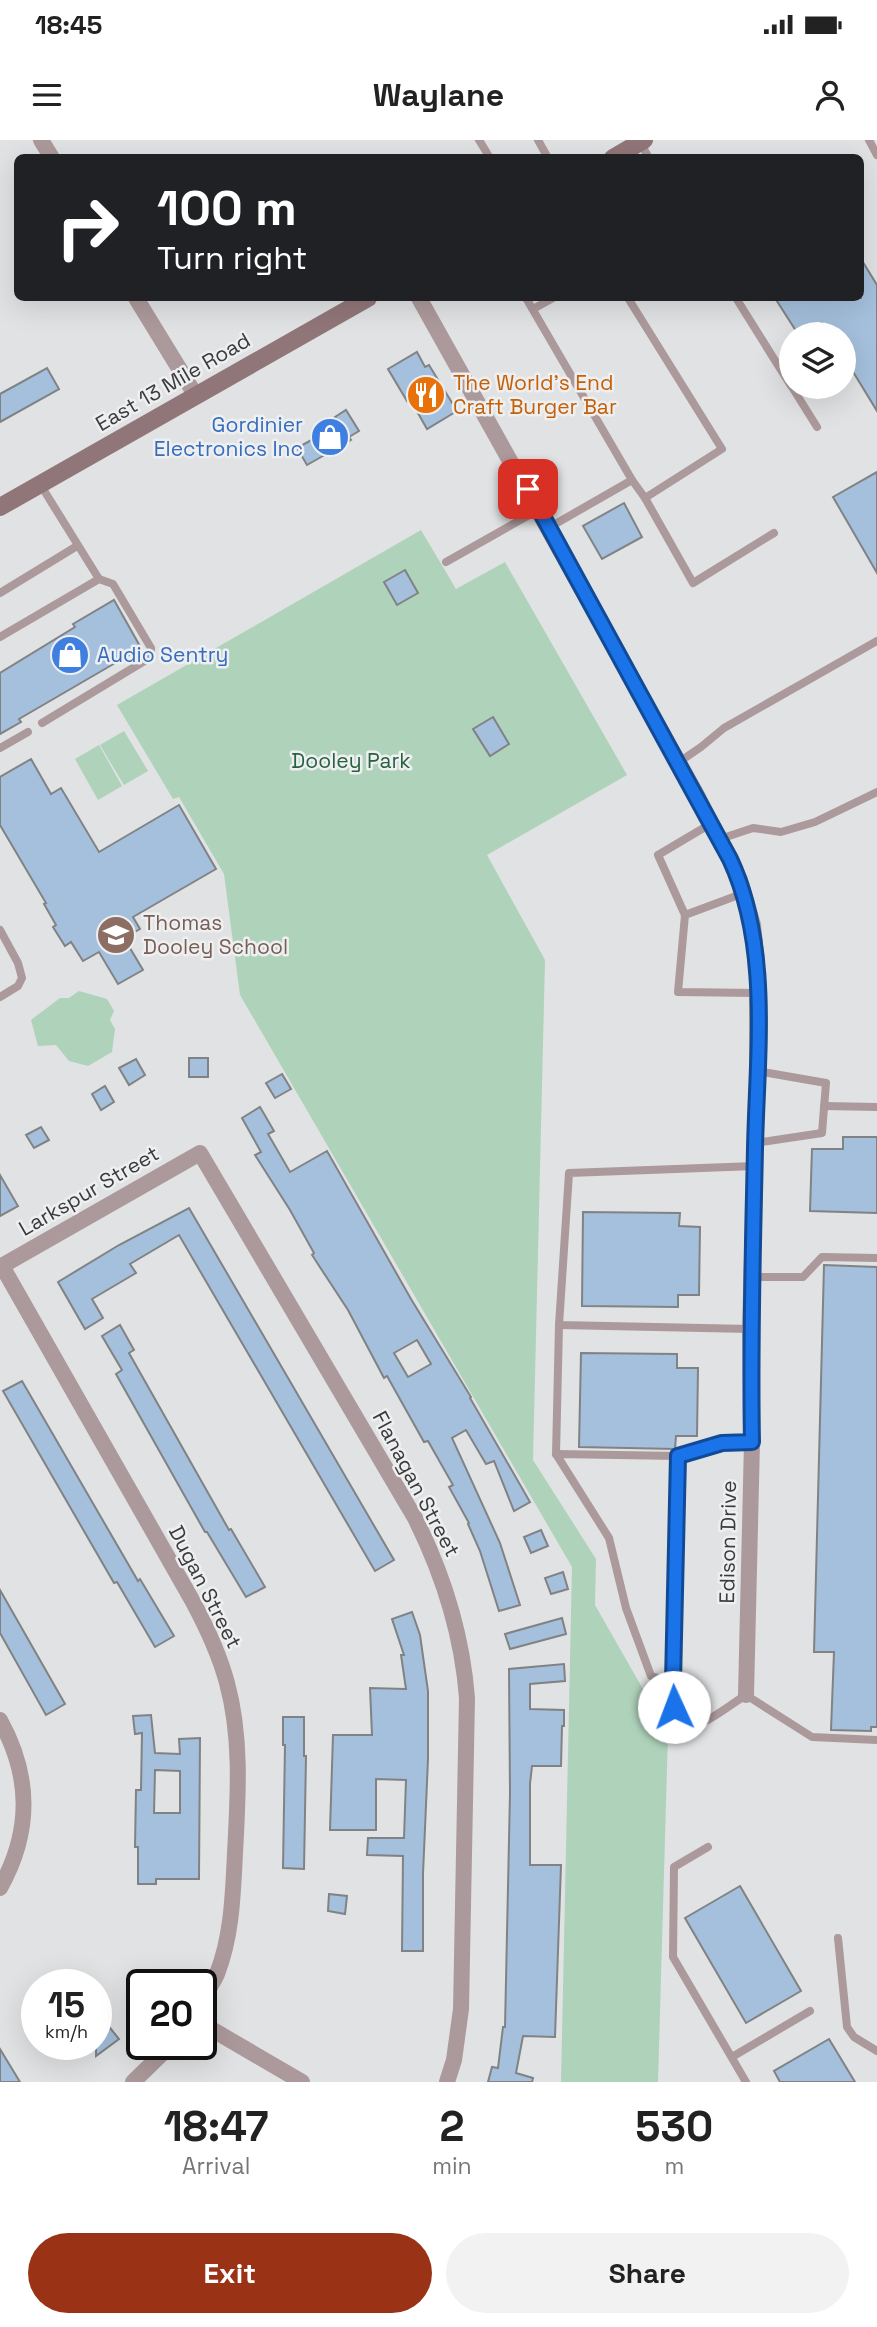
<!DOCTYPE html>
<html lang="en">
<head>
<meta charset="utf-8">
<style>
  body { margin:0; font-family:"Space Grotesk",sans-serif; background:#f2f2f2; color:#222; height:100vh; display:flex; flex-direction:column; font-size:26px; white-space:nowrap }
  * { box-sizing:border-box; margin:0 }
  p { font-size:23px; color:#767676 }
  .icon { flex:none; width:38px; height:38px; fill:none; stroke:currentColor; stroke-width:2; stroke-linecap:round; stroke-linejoin:round }
  .map { position:relative; height:1942px; overflow:hidden }
  .sheet { display:flex; flex-direction:column; background:#fff; flex:1 }
  .sheet>* { flex:none }
  .top-card { position:absolute; left:14px; top:14px; width:850px; height:147px; border-radius:10px; box-shadow:0 7px 28px #0002; background:#202124; color:#fff; overflow:hidden }
  .controls { position:absolute; left:779px; top:182px; display:grid; gap:14px }
  .controls a { display:grid; place-items:center; width:77px; height:77px; border-radius:50%; background:#fff; box-shadow:0 7px 28px #0002; font-size:35px }
  .speed { position:absolute; left:21px; top:1829px; display:flex; gap:14px; font-size:35px; font-weight:700; text-align:center }
  .speed>* { display:grid; place-content:center; width:91px; height:91px; border-radius:50%; background:#fff; box-shadow:0 7px 28px #0002; line-height:1 }
  .speed small { font-size:18px; font-weight:400 }
  .speed .limit { border:4px solid #111; border-radius:10px; background:#fff; color:#111 }
  .pin { position:absolute; display:grid; place-items:center; width:60px; height:60px; color:#fff; margin:-30px; border-radius:14px; box-shadow:0 4px 10px #0006 }
  .me { position:absolute; width:77px; margin:-38px; rotate:358deg; stroke-linejoin:round; filter:drop-shadow(0 0 5px #0008) }
  .turn { display:flex; align-items:center; gap:24px; height:147px; padding:0 28px; font-size:32px }
  .turn .icon { width:91px; height:91px; stroke-width:2.5 }
  .turn b { display:block; font-size:49px; line-height:60px }
  .eta { display:flex; justify-content:space-evenly; align-items:center; height:119px; text-align:center }
  .eta b { font-size:42px; font-weight:700; line-height:49px }
  .primary-button { display:flex; gap:14px; margin-top:auto; padding:14px 28px }
  .primary-button a { flex:1; height:80px; border-radius:42px; background:#9a3216; color:#fff; font-size:28px; font-weight:700; line-height:80px; text-align:center }
  .primary-button a+a { background:#f2f2f2; color:#222 }
  .status { display:flex; justify-content:space-between; align-items:center; height:49px; padding:0 35px; background:#fff; direction:ltr }
  .status svg { height:19px; fill:currentColor }
  header { display:flex; justify-content:space-between; align-items:center; height:91px; padding:0 28px; background:#fff; font-size:32px; font-weight:700 }
  .map>svg:first-child { display:block }
  .green { fill:#afd2ba }
  .building { fill:#a5c0dd; stroke:#818283; stroke-width:2; fill-rule:evenodd }
  .lines { fill:none; stroke-linecap:round; stroke-linejoin:round }
  .lane { stroke:#ac999b; stroke-width:8 }
  .street { stroke:#ac999b; stroke-width:16 }
  .secondary { stroke:#917679; stroke-width:18 }
  .route-casing { stroke:#114b97; stroke-width:18 }
  .route { stroke:#1a73e8; stroke-width:12 }
  .labels { text-anchor:middle; stroke-width:5; stroke-linejoin:round; paint-order:stroke }
  .street-label { font-size:21px; fill:#3b3b3c; stroke:#eeeff1 }
  .food-label { font-size:21px; fill:#c56008; stroke:#eeeff1; text-anchor:start }
  .shop-label { font-size:21px; fill:#366cbe; stroke:#eeeff1; text-anchor:end }
  .park-label { font-size:21px; fill:#286140; stroke:#eeeff1 }
  .education-label { font-size:21px; fill:#785e54; stroke:#eeeff1; text-anchor:start }
</style>
</head>
<body>
<div class="status"><b>18:45</b><svg viewBox="0 0 49 12"><path d="M0 12V9h3v3zM5 12V6h3v6zM10 12V3h3v9zM15 12V0h3v12zM26 1h20v11H26zM47 4h2v5h-2z"/></svg></div>
<header><svg class="icon" aria-label="menu" viewBox="0 0 24 24"><path d="M4 6h16M4 12h16M4 18h16"/></svg>Waylane<svg class="icon" aria-label="person" viewBox="0 0 24 24"><circle cx="12" cy="8" r="4"/><path d="M4 21q1-7 8-7t8 7"/></svg></header>
<div class="map">
<svg width="877" height="1942" viewBox="0 0 877 1942">
  <rect width="100%" height="100%" fill="#e1e2e3"/>
  <g class="green">
    <path d="M 421,390 L 456,449 L 505,422 L 627,635 L 487,715 L 545,820 L 533,1320 L 596,1419 L 595,1465 L 668,1593 L 658,1942 L 561,1942 L 572,1427 L 240,855 L 224,734 L 179,657 L 173,659 L 117,565 Z"/>
    <path d="M 124,591 L 148,631 L 124,645 L 100,605 Z"/>
    <path d="M 99,605 L 122,646 L 98,660 L 75,619 Z"/>
    <path d="M 79,851 L 107,859 L 114,871 L 110,880 L 115,889 L 112,912 L 88,926 L 69,921 L 56,905 L 38,906 L 31,880 L 60,858 L 69,858 Z"/>
  </g>
  <g class="building">
    <path d="M 861,119 L 877,145 L 877,271 L 844,217 L 844,194 L 829,194 L 822,183 L 805,194 L 798,194 L 775,158 L 861,158 Z"/>
    <path d="M 417,212 L 425,227 L 429,225 L 457,271 L 427,289 L 410,259 L 407,261 L 388,229 Z"/>
    <path d="M 47,228 L 59,249 L 0,282 L 0,254 Z"/>
    <path d="M 346,270 L 359,291 L 349,297 L 351,300 L 307,325 L 297,308 L 317,297 L 314,293 L 337,280 L 335,277 Z"/>
    <path d="M 877,332 L 877,433 L 833,357 Z"/>
    <path d="M 624,363 L 642,397 L 602,419 L 583,386 Z"/>
    <path d="M 405,430 L 418,453 L 397,465 L 384,442 Z"/>
    <path d="M 114,460 L 141,508 L 19,579 L 21,582 L 0,594 L 0,533 L 75,487 L 73,484 Z"/>
    <path d="M 493,577 L 509,604 L 490,616 L 473,589 Z"/>
    <path d="M 31,619 L 51,654 L 61,648 L 99,712 L 179,665 L 216,729 L 133,777 L 140,789 L 124,798 L 143,830 L 118,844 L 99,812 L 83,821 L 71,802 L 65,806 L 53,787 L 56,785 L 44,764 L 46,763 L 0,685 L 0,637 Z"/>
    <rect x="189" y="918" width="19" height="19"/>
    <path d="M 136,919 L 145,935 L 129,945 L 119,928 Z"/>
    <path d="M 282,934 L 291,949 L 275,958 L 266,943 Z"/>
    <path d="M 105,946 L 114,962 L 101,970 L 92,954 Z"/>
    <path d="M 260,967 L 274,991 L 268,994 L 290,1032 L 327,1011 L 411,1159 L 471,1257 L 470,1258 L 530,1362 L 514,1371 L 494,1321 L 486,1324 L 466,1290 L 452,1298 L 500,1403 L 520,1465 L 499,1471 L 480,1411 L 468,1384 L 469,1383 L 449,1347 L 453,1345 L 428,1301 L 424,1302 L 387,1236 L 384,1238 L 348,1170 L 312,1115 L 314,1113 L 290,1070 L 255,1015 L 261,1012 L 242,978 ZM 417,1200 L 431,1224 L 408,1237 L 394,1213 Z"/>
    <path d="M 41,987 L 49,1000 L 34,1008 L 26,995 Z"/>
    <path d="M 843,997 L 877,997 L 877,1073 L 810,1071 L 812,1009 L 843,1009 Z"/>
    <path d="M 0,1035 L 18,1066 L 0,1076 Z"/>
    <path d="M 189,1068 L 394,1420 L 375,1431 L 179,1095 L 130,1124 L 136,1133 L 92,1159 L 103,1178 L 85,1189 L 58,1142 L 119,1105 Z"/>
    <path d="M 583,1072 L 680,1073 L 679,1086 L 700,1087 L 699,1155 L 678,1155 L 678,1167 L 582,1166 Z"/>
    <path d="M 824,1125 L 877,1127 L 877,1587 L 871,1587 L 871,1591 L 831,1590 L 834,1512 L 814,1512 Z"/>
    <path d="M 120,1185 L 134,1210 L 129,1213 L 229,1390 L 231,1389 L 265,1447 L 246,1457 L 207,1392 L 205,1392 L 116,1234 L 122,1230 L 102,1196 Z"/>
    <path d="M 581,1213 L 677,1214 L 677,1228 L 698,1228 L 697,1296 L 676,1296 L 675,1309 L 579,1307 Z"/>
    <path d="M 22,1241 L 138,1441 L 140,1439 L 174,1496 L 155,1507 L 117,1442 L 114,1443 L 3,1251 Z"/>
    <path d="M 541,1390 L 548,1406 L 531,1413 L 524,1397 Z"/>
    <path d="M 563,1432 L 568,1449 L 551,1454 L 545,1438 Z"/>
    <path d="M 0,1450 L 65,1564 L 46,1575 L 0,1493 Z"/>
    <path d="M 412,1472 L 420,1495 L 428,1551 L 428,1619 L 423,1734 L 423,1811 L 402,1811 L 403,1716 L 367,1715 L 368,1698 L 404,1698 L 406,1640 L 376,1639 L 376,1690 L 330,1690 L 333,1595 L 372,1595 L 370,1548 L 406,1549 L 401,1515 L 404,1515 L 392,1479 Z"/>
    <path d="M 562,1478 L 566,1494 L 510,1509 L 505,1494 Z"/>
    <path d="M 564,1524 L 565,1541 L 530,1544 L 530,1569 L 564,1570 L 564,1586 L 562,1586 L 561,1626 L 532,1626 L 530,1644 L 530,1725 L 561,1725 L 555,1897 L 523,1896 L 516,1933 L 533,1938 L 532,1942 L 488,1942 L 492,1927 L 498,1928 L 503,1887 L 505,1887 L 510,1653 L 509,1529 Z"/>
    <path d="M 151,1575 L 155,1613 L 180,1614 L 179,1599 L 200,1598 L 199,1739 L 156,1739 L 156,1744 L 138,1744 L 138,1707 L 135,1707 L 136,1650 L 141,1650 L 142,1593 L 135,1594 L 133,1576 ZM 155,1630 L 180,1631 L 180,1673 L 154,1673 Z"/>
    <path d="M 283,1577 L 304,1577 L 304,1616 L 306,1616 L 304,1729 L 283,1728 L 285,1605 L 283,1605 Z"/>
    <path d="M 740,1746 L 801,1851 L 746,1883 L 685,1778 Z"/>
    <path d="M 329,1754 L 347,1756 L 345,1774 L 328,1771 Z"/>
    <path d="M 106,1883 L 119,1899 L 96,1916 L 96,1890 Z"/>
    <path d="M 829,1899 L 855,1942 L 780,1942 L 774,1931 Z"/>
    <path d="M 0,1909 L 20,1942 L 0,1942 Z"/>
  </g>
  <g class="lines">
    <g class="lane">
      <path d="M 479,0 L 490,18"/>
      <path d="M 538,0 L 548,18"/>
      <path d="M 869,0 L 877,15"/>
      <path d="M 640,2 L 649,18"/>
      <path d="M 526,158 L 632,340 L 550,387"/>
      <path d="M 628,158 L 722,309 L 645,358"/>
      <path d="M 736,158 L 791,246"/>
      <path d="M 533,169 L 553,158"/>
      <path d="M 792,247 L 817,287"/>
      <path d="M 632,340 L 645,358 L 693,443 L 774,393"/>
      <path d="M 446,422 L 538,370"/>
      <path d="M 0,453 L 77,406"/>
      <path d="M 0,497 L 99,439 L 40,344"/>
      <path d="M 42,583 L 151,517 L 151,508 L 113,444 L 99,439"/>
      <path d="M 0,608 L 28,592"/>
      <path d="M 679,622 L 701,607 L 724,588 L 877,501"/>
      <path d="M 720,699 L 753,688 L 781,692 L 815,682 L 877,652"/>
      <path d="M 744,753 L 685,775 L 678,852 L 757,853"/>
      <path d="M 685,775 L 658,715 L 712,683"/>
      <path d="M 0,790 L 18,823 L 22,838 L 18,846 L 0,857"/>
      <path d="M 824,966 L 877,967"/>
      <path d="M 755,1003 L 822,993 L 826,943 L 757,931"/>
      <path d="M 751,1137 L 803,1137 L 822,1117 L 877,1118"/>
      <path d="M 750,1189 L 559,1185 L 569,1033 L 755,1026"/>
      <path d="M 556,1314 L 559,1185"/>
      <path d="M 678,1316 L 673,1542 L 651,1536 L 626,1468 L 609,1398 L 556,1314 L 678,1316 L 722,1303 L 752,1302"/>
      <path d="M 673,1542 C 678,1612 708,1579 746,1555 L 812,1597 L 877,1600"/>
      <path d="M 708,1707 L 674,1727 L 673,1817 L 746,1942"/>
      <path d="M 838,1798 L 847,1887 L 854,1897 L 877,1911"/>
      <path d="M 732,1917 L 810,1871"/>
    </g>
    <g class="street">
      <path d="M 41,0 L 52,18"/>
      <path d="M 136,158 L 196,256"/>
      <path d="M 419,158 L 698,657 L 740,740 L 753,785 L 757,825 L 757,944 L 750,1189 L 752,1302 L 746,1555"/>
      <path d="M 2,1126 L 192,1460 C 206,1486 219,1513 227,1543 C 242,1598 238,1656 235,1713 C 233,1753 232,1796 217,1834 C 213,1843 206,1853 201,1862"/>
      <path d="M 0,1127 L 200,1013 L 415,1378 C 444,1436 462,1493 467,1558 L 461,1869 L 454,1920 L 447,1942"/>
      <path d="M 0,1580 C 31,1636 32,1691 0,1748"/>
      <path d="M 201,1883 L 302,1942"/>
      <path d="M 133,1942 L 172,1904"/>
    </g>
    <g class="secondary">
      <path d="M 613,18 L 644,0"/>
      <path d="M 0,367 L 368,158"/>
    </g>
  </g>
  <g class="lines">
    <defs>
      <path id="route" d="M 528,349 L 730,719 C 771,807 757,913 755,1008 C 753,1106 750,1204 752,1302 L 722,1303 L 678,1316 L 673,1542 L 674,1567"/>
    </defs>
    <use href="#route" class="route-casing"/>
    <use href="#route" class="route"/>
  </g>
  <defs>
    <symbol id="restaurant-disc" viewBox="-11 -11 22 22"><circle r="9.5" fill="#e8710a" stroke="#eeeff1"/><path d="M-5-6h1v4h1v-4h1v4h1v-4h1v5L-1.5 .5V6h-2V.5L-5-1ZM5-6V6H3V1.5H1.5Q1.5-4 5-6Z" fill="#fff"/></symbol>
    <symbol id="shop-disc" viewBox="-11 -11 22 22"><circle r="9.5" fill="#3f7fe0" stroke="#eeeff1"/><path d="M-5-2.5h2.3a2.7 3.5 0 0 1 5.4 0H5L5.5 6h-11ZM-1.5-2.5h3a1.5 2.3 0 0 0-3 0Z" fill="#fff"/></symbol>
    <symbol id="school-disc" viewBox="-11 -11 22 22"><circle r="9.5" fill="#8d6e63" stroke="#eeeff1"/><path d="M0-5L7-2L0 1L-7-2ZM-4 1L0 2.5L4 1V4Q0 6-4 4Z" fill="#fff"/></symbol>
  </defs>
  <g fill-rule="evenodd">
    <use href="#restaurant-disc" x="404" y="233" width="44" height="44"/>
    <use href="#shop-disc" x="308" y="275" width="44" height="44"/>
    <use href="#shop-disc" x="48" y="493" width="44" height="44"/>
    <use href="#school-disc" x="94" y="773" width="44" height="44"/>
  </g>
  <g class="labels">
    <g class="street-label">
      <text transform="translate(173 242) rotate(-30)" y="7">East 13 Mile Road</text>
      <text transform="translate(89 1051) rotate(-30)" y="7">Larkspur Street</text>
      <text transform="translate(416 1344) rotate(62)" y="7">Flanagan Street</text>
      <text transform="translate(728 1402) rotate(-89)" y="7">Edison Drive</text>
      <text transform="translate(205 1447) rotate(63)" y="7">Dugan Street</text>
    </g>
    <g class="food-label">
      <text x="453" y="250">The World's End<tspan x="453" dy="24">Craft Burger Bar</tspan></text>
    </g>
    <g class="shop-label">
      <text x="303" y="292">Gordinier<tspan x="303" dy="24">Electronics Inc</tspan></text>
      <text x="97" y="522" text-anchor="start">Audio Sentry</text>
    </g>
    <g class="park-label">
      <text x="351" y="628">Dooley Park</text>
    </g>
    <g class="education-label">
      <text x="143" y="790">Thomas<tspan x="143" dy="24">Dooley School</tspan></text>
    </g>
  </g>
</svg>
<div class="controls">
<a><svg class="icon" aria-label="layers" viewBox="0 0 24 24"><path d="M12 4l9 5-9 5-9-5zM3 14l9 5 9-5"/></svg></a>
</div>
<div class="speed"><div>15<small>km/h</small></div><div class="limit">20</div></div>
<div class="pin" style="left:528px;top:349px;background:#d93025"><svg class="icon" aria-label="arrive" viewBox="0 0 24 24"><path d="M6 21V4h12l-3 4 3 4H6"/></svg></div>
<svg class="me" style="left:674px;top:1567px" viewBox="-20 -20 40 40"><circle r="19" fill="#fff"/><path d="M0-13L10 11 0 6-10 11z" fill="#1a73e8"/></svg>
<div class="top-card">
<div class="turn"><svg class="icon" aria-label="right" viewBox="0 0 24 24"><path d="M7 20v-9h11M14 6l5 5-5 5"/></svg><div><b>100 m</b>Turn right</div></div>
</div>
</div>
<section class="sheet">
<div class="eta">
<div><b>18:47</b><p>Arrival</p></div>
<div><b>2</b><p>min</p></div>
<div><b>530</b><p>m</p></div>
</div>
<div class="primary-button"><a>Exit</a><a>Share</a></div>
</section>
</body>
</html>
